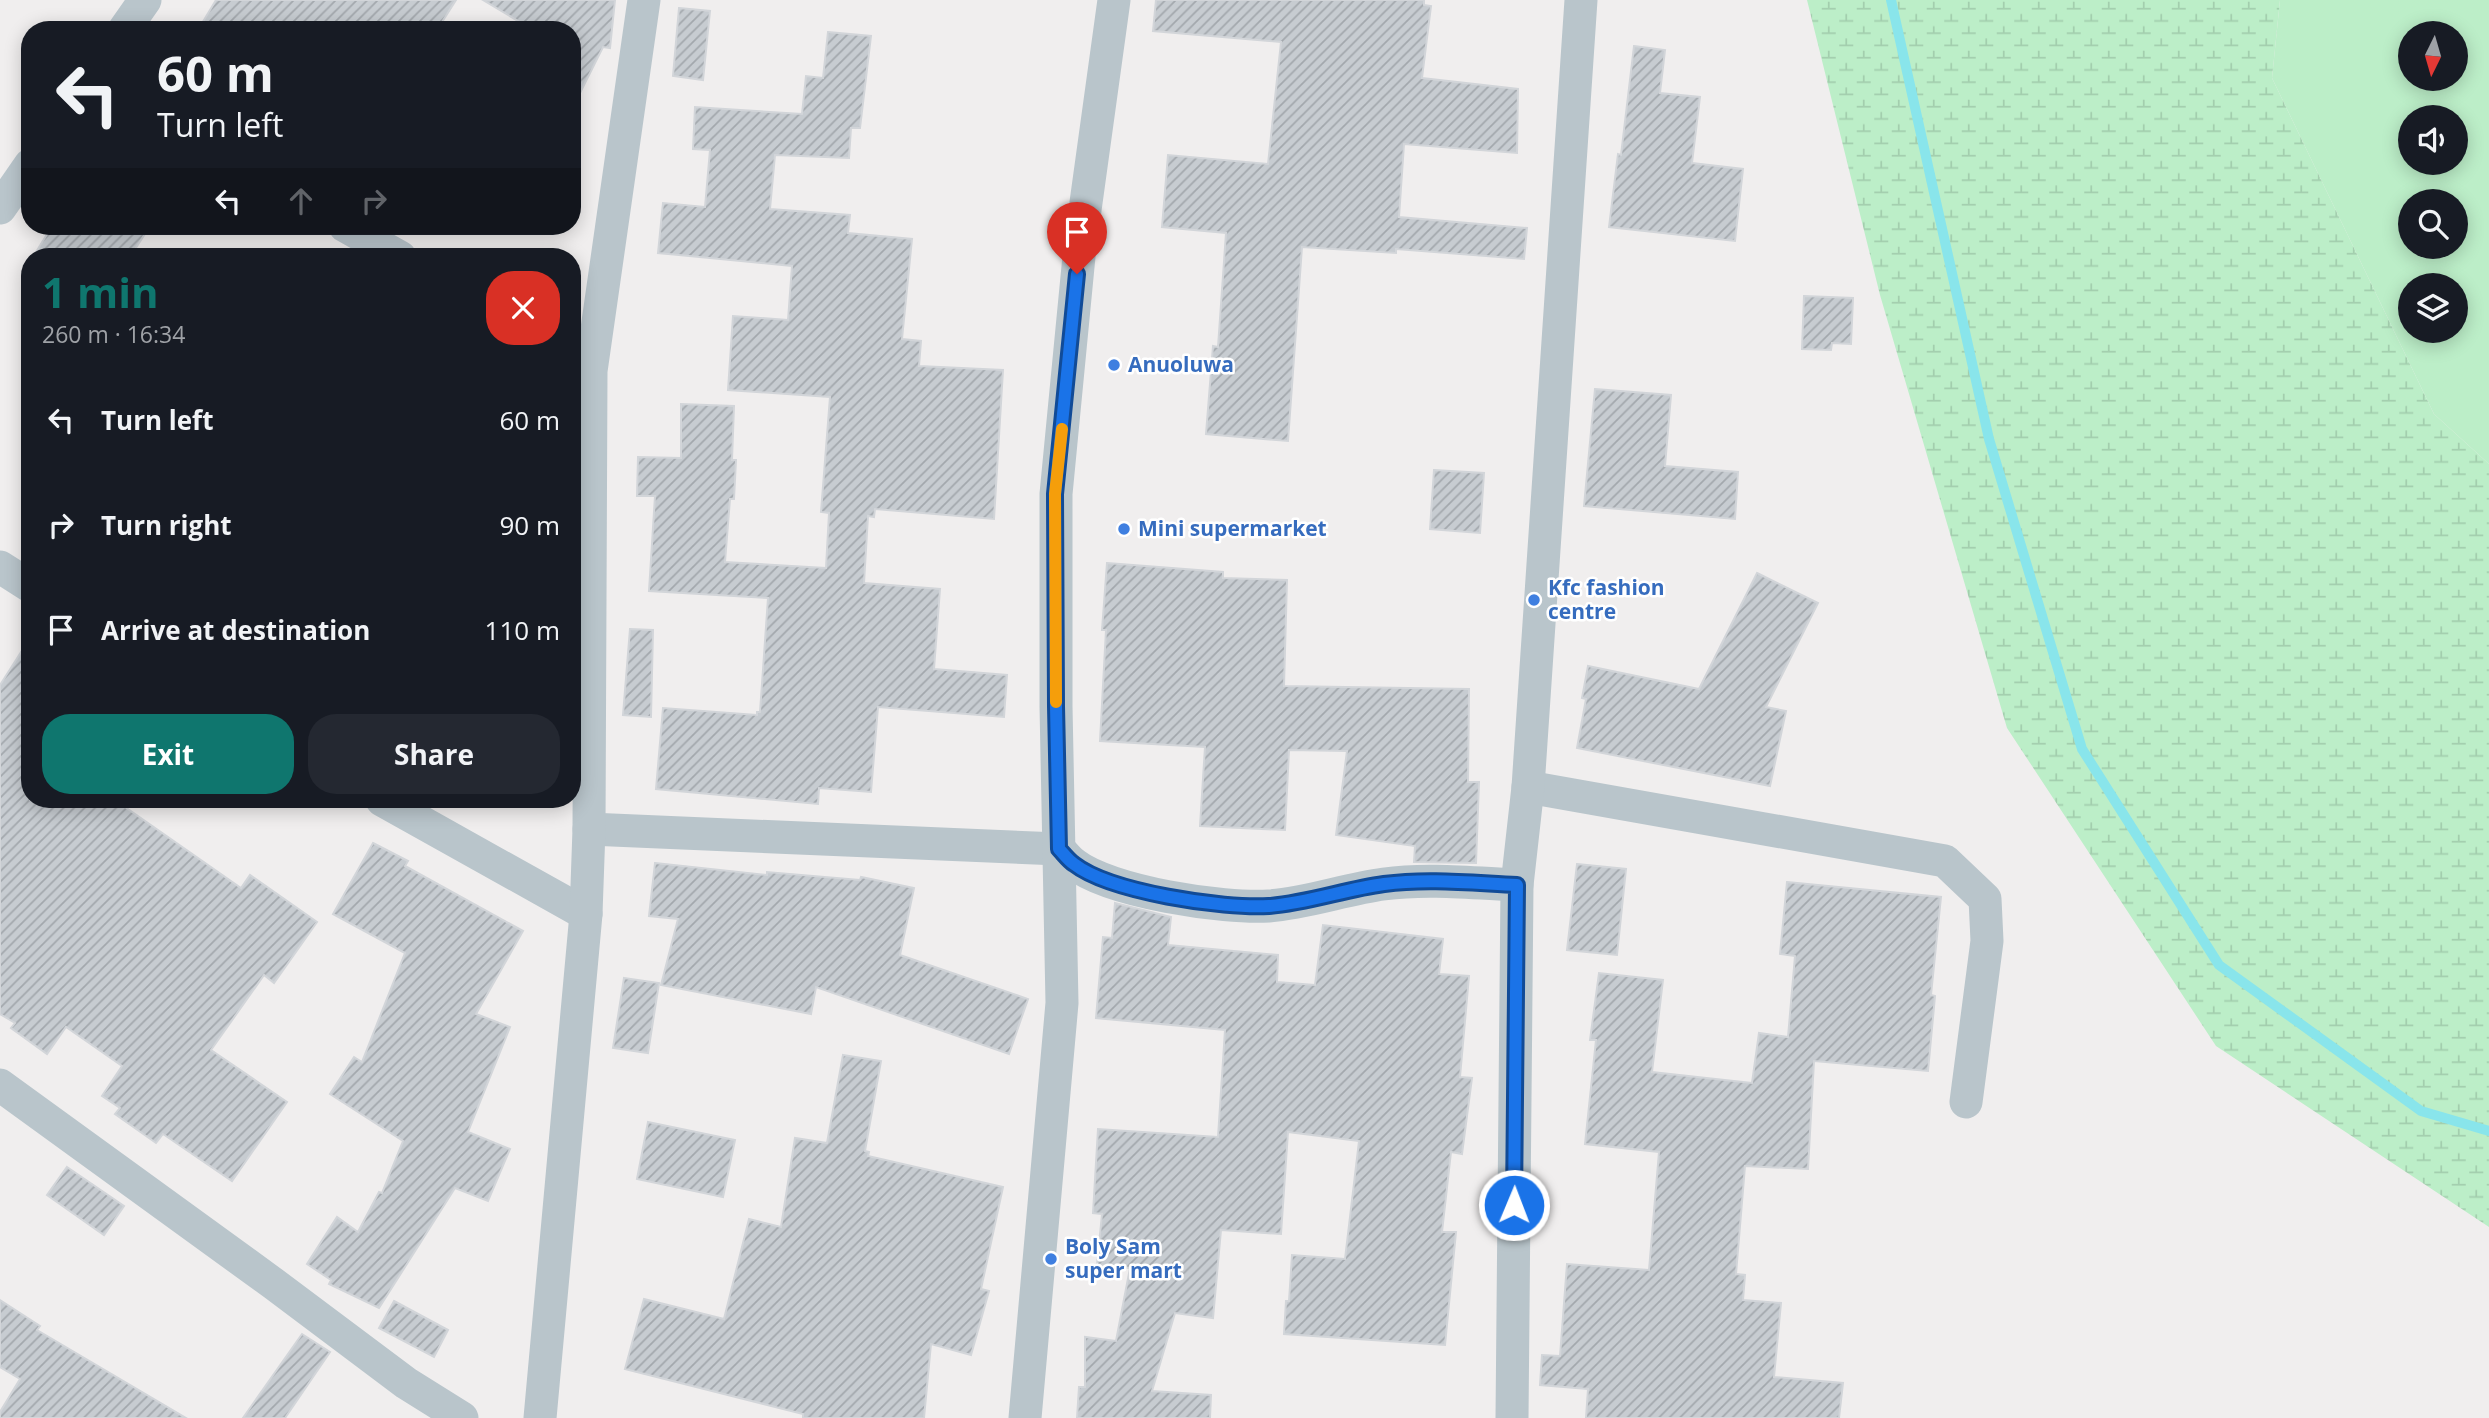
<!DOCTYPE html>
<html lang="en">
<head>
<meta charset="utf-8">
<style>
  body { margin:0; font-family:"Open Sans",sans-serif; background:#242831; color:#f1f3f6; height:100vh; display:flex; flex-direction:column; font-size:26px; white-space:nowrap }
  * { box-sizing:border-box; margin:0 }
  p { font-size:23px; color:#9ea1a6 }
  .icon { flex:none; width:38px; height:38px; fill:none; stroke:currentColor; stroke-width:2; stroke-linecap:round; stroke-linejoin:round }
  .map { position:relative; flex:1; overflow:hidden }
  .panel { position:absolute; left:21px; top:248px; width:560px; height:560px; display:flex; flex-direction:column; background:#171b24; border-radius:28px; box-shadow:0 4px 18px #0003 }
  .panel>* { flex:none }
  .banner { position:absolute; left:21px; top:21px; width:560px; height:214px; border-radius:28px; box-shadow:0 4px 18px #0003; background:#171b24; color:#f1f3f6; overflow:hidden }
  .needle { width:46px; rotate:185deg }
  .tools { position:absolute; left:2398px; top:21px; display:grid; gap:14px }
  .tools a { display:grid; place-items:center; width:70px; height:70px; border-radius:50%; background:#171b24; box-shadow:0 4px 18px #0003; font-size:35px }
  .pin { position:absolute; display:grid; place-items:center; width:60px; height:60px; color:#fff; margin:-72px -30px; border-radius:50% 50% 50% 0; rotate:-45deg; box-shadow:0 0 7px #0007 }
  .pin .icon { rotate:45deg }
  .me { position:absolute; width:77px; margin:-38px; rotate:1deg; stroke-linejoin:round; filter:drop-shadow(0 0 5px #0008) }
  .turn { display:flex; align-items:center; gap:24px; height:147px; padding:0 21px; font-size:32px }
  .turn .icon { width:91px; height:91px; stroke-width:2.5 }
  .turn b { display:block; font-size:49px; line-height:60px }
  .lanes { display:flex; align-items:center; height:66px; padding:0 21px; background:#0003; justify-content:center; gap:35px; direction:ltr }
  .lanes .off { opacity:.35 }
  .round { display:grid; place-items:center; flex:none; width:74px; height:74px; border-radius:28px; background:#242831 }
  .summary { display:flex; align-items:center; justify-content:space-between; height:119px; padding:0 21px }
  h1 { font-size:42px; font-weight:700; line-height:52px; color:#0f766e }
  .primary-button { display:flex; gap:14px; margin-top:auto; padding:14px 21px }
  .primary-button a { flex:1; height:80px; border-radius:28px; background:#0f766e; color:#fff; font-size:28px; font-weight:700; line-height:80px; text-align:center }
  .primary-button a+a { background:#242831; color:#f1f3f6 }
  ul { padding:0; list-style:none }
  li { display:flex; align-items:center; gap:21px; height:105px; padding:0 21px }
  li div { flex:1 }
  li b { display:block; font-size:26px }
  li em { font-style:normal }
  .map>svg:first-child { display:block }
  .green { fill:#bceec8; fill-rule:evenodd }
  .wetland { fill:url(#wetland-marsh) }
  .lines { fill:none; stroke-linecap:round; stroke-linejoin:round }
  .stream { stroke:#89e5eb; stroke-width:10 }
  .building { fill:url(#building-hatch); stroke:#d2d5d9; stroke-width:2 }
  .street { stroke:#b9c5cb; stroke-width:33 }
  .route-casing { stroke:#114b97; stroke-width:18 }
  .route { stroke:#1a73e8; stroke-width:12 }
  .slow { stroke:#f59e0b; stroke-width:12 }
  .shop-dot { fill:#3f7fe0; stroke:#fff; stroke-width:2.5 }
  .labels { text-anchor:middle; stroke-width:5; stroke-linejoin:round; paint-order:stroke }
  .shop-label { font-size:21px; font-weight:bold; fill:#366cbe; stroke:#fff; text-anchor:start }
</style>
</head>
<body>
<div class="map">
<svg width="2489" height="1418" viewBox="0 0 2489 1418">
  <defs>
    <pattern id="wetland-marsh" width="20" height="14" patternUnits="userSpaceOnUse" patternTransform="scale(1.75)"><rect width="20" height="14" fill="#bceec8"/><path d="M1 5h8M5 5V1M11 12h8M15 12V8" fill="none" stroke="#a3ceae"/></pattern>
    <pattern id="building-hatch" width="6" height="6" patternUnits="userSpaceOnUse" patternTransform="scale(1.75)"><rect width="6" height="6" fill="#c7ccd1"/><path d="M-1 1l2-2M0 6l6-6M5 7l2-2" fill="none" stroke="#a3a8ad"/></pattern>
  </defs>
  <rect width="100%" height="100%" fill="#f0eeee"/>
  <path class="green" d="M 2280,0 L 2489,0 L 2489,464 L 2434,414 L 2272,78 ZM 2410,33 L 2455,33 L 2455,79 L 2410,79 ZM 2410,117 L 2455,117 L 2455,163 L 2410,163 ZM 2410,201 L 2455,201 L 2455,247 L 2410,247 ZM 2410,285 L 2455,285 L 2455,331 L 2410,331 Z"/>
  <path class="wetland" d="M 1807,0 L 2280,0 L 2272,78 L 2434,414 L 2489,464 L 2489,1227 L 2216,1046 L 2007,728 L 1880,295 Z"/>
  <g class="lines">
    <path class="stream" d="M 1891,0 L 1989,439 L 2082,749 L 2219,965 L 2421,1111 L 2489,1131"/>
  </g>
  <g class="building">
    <path d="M 216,0 L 456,0 L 437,30 L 198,30 Z"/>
    <path d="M 483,0 L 615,0 L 610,48 L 603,47 L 572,109 L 572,30 L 533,30 Z"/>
    <path d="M 1156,0 L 1424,0 L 1424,5 L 1431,6 L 1422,78 L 1518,89 L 1517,153 L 1404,144 L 1399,217 L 1527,228 L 1524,259 L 1396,249 L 1396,253 L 1302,247 L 1288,441 L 1206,434 L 1213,346 L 1218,347 L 1226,233 L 1162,227 L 1168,155 L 1268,164 L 1281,42 L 1153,31 Z"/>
    <path d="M 679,8 L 710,11 L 703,80 L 673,76 Z"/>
    <path d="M 828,32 L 871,36 L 860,128 L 851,128 L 849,158 L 775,155 L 770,209 L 850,215 L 848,233 L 912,239 L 902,339 L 921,341 L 919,366 L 1003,370 L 994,519 L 875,509 L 874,517 L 868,516 L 864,583 L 940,589 L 934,669 L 1007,675 L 1004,717 L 878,707 L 871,792 L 819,788 L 818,804 L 656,789 L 663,708 L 757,715 L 757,712 L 760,712 L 768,598 L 649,591 L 655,496 L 637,496 L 638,457 L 681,458 L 681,404 L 734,406 L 732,460 L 736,460 L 734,499 L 730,499 L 725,562 L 826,568 L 829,513 L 821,512 L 830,397 L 728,390 L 733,316 L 788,320 L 792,266 L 658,253 L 663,203 L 705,207 L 710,150 L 693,149 L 695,107 L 802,114 L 806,76 L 823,78 Z"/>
    <path d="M 1634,46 L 1665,50 L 1660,93 L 1700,97 L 1692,163 L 1743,169 L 1735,241 L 1609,227 L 1618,154 L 1621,155 Z"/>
    <path d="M 52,226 L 150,226 L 130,257 L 33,257 Z"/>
    <path d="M 1804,296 L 1853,298 L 1851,344 L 1832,343 L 1831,350 L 1802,349 Z"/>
    <path d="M 1595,389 L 1671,395 L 1665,466 L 1738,472 L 1735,519 L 1584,506 Z"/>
    <path d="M 1434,470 L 1484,473 L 1480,533 L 1430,529 Z"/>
    <path d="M 1107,563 L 1223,572 L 1223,578 L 1287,580 L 1284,686 L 1469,689 L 1468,782 L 1479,782 L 1476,863 L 1414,862 L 1415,846 L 1336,835 L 1347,751 L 1289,750 L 1285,830 L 1200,826 L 1205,747 L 1100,741 L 1106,630 L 1102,630 Z"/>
    <path d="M 1757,573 L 1818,603 L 1766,707 L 1786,711 L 1770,786 L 1577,748 L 1586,699 L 1582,698 L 1588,666 L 1699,689 Z"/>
    <path d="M 630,629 L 653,630 L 651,717 L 623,715 Z"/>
    <path d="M 30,638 L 30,800 L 115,800 L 241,888 L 250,875 L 317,922 L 274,983 L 264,975 L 211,1050 L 287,1102 L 232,1181 L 163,1134 L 156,1143 L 115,1114 L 120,1108 L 102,1096 L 122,1066 L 66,1027 L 47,1054 L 11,1028 L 15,1023 L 0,1014 L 0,685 Z"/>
    <path d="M 373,843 L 408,861 L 405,866 L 523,931 L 476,1014 L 510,1027 L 468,1132 L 510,1149 L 488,1201 L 455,1188 L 379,1308 L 329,1284 L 331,1280 L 307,1264 L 337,1217 L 358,1232 L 379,1192 L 382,1193 L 403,1141 L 330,1094 L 354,1057 L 362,1062 L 405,953 L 333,914 Z"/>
    <path d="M 655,863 L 767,875 L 767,872 L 860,880 L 861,877 L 914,888 L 900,955 L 1028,999 L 1009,1054 L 816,987 L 811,1014 L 661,985 L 678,919 L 649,916 Z"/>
    <path d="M 1577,864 L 1626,869 L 1617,955 L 1567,950 Z"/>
    <path d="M 1787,882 L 1941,897 L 1931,995 L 1935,996 L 1928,1071 L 1814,1061 L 1808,1169 L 1745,1166 L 1736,1274 L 1745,1275 L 1743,1300 L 1781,1303 L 1774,1377 L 1843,1383 L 1839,1418 L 1586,1418 L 1588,1389 L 1540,1385 L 1542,1355 L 1560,1356 L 1567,1264 L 1649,1270 L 1659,1152 L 1585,1144 L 1596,1040 L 1590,1040 L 1599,973 L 1663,980 L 1652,1072 L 1752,1083 L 1759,1033 L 1788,1037 L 1795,956 L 1780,954 Z"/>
    <path d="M 1115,903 L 1171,917 L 1168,945 L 1278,955 L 1277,982 L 1315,985 L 1323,925 L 1443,939 L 1439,974 L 1469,976 L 1460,1077 L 1472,1078 L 1462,1154 L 1451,1152 L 1442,1232 L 1456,1232 L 1445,1345 L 1284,1334 L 1286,1301 L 1289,1301 L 1292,1255 L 1345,1259 L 1359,1141 L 1288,1132 L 1281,1234 L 1221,1230 L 1213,1318 L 1175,1313 L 1152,1391 L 1211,1395 L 1210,1418 L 1077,1418 L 1079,1387 L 1085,1387 L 1085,1337 L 1116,1341 L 1130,1268 L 1097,1265 L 1102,1214 L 1093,1213 L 1098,1129 L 1218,1137 L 1225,1030 L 1096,1018 L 1103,937 L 1112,938 Z"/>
    <path d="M 624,978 L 659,983 L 648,1053 L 613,1048 Z"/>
    <path d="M 843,1055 L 881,1061 L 865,1151 L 869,1152 L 868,1156 L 1003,1187 L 981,1289 L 989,1291 L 971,1355 L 931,1344 L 924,1418 L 803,1418 L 803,1414 L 625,1369 L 644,1299 L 724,1319 L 749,1219 L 781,1227 L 795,1138 L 827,1143 Z"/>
    <path d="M 648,1122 L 735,1140 L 723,1197 L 637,1179 Z"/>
    <path d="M 67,1167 L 124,1206 L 104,1235 L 47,1195 Z"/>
    <path d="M 0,1300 L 40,1326 L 37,1330 L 186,1418 L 0,1418 L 0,1412 L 20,1379 L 0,1367 Z"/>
    <path d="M 394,1301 L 448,1330 L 434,1357 L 379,1328 Z"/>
    <path d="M 302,1334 L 330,1352 L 285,1418 L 243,1418 Z"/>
  </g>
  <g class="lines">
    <g class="street">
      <path d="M 124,30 L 145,0"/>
      <path d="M 0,208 L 30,165"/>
      <path d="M 345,226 L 400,257"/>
      <path d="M 0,567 L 30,586"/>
      <path d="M 1528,787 L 1945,861 L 1985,899 L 1987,941 L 1966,1102"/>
      <path d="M 382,800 L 586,914"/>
      <path d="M 589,829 L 1059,849 C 1064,854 1068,860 1074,864 C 1110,892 1223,909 1269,906 C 1308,903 1346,889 1384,884 C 1426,878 1474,883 1517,885"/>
      <path d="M 0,1085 L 274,1284 L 406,1383 L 462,1418"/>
      <path d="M 540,1418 L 586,914 L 589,829 L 591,371 L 644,0"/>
      <path d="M 1025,1418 L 1062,1003 L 1056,706 L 1056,494 L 1080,246 L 1114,0"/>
      <path d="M 1512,1418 L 1517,885 L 1528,787 L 1581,0"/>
    </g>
  </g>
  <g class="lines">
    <defs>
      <path id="route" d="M 1077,274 L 1055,494 L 1056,706 L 1059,849 C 1064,854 1068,860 1074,864 C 1110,892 1223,909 1269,906 C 1308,903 1346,889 1384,884 C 1427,878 1473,883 1517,885 L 1514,1205"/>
    </defs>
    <use href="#route" class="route-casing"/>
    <use href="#route" class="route"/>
    <path class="slow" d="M 1056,702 L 1055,494 L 1062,429"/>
  </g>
  <g class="shop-dot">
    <circle cx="1114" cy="365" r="7"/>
    <circle cx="1124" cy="529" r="7"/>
    <circle cx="1534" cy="600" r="7"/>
    <circle cx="1051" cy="1259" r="7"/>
  </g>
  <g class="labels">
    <g class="shop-label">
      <text x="1128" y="372">Anuoluwa</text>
      <text x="1138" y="536">Mini supermarket</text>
      <text x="1548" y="595">Kfc fashion<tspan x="1548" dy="24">centre</tspan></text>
      <text x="1065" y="1254">Boly Sam<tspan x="1065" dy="24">super mart</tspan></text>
    </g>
  </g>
</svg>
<div class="tools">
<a><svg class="needle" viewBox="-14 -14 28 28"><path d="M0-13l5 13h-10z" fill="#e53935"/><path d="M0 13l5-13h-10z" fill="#9ea1a6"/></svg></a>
<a><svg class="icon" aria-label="sound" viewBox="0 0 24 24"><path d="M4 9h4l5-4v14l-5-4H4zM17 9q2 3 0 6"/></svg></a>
<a><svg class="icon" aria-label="search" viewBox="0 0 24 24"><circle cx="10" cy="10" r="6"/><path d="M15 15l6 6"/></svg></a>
<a><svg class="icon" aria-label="layers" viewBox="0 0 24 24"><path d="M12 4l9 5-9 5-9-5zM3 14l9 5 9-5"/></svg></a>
</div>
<div class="pin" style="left:1077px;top:274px;background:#d93025"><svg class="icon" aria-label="arrive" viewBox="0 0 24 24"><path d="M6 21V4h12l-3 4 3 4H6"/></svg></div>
<svg class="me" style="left:1514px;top:1205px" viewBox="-20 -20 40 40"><circle r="17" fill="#1a73e8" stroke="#fff" stroke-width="3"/><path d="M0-11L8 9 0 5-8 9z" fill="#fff"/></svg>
<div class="banner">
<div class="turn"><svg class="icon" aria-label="left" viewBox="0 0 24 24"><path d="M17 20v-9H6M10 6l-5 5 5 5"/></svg><div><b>60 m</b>Turn left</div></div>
<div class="lanes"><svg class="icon" aria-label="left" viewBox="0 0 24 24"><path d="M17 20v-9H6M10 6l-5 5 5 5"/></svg><svg class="icon off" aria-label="ahead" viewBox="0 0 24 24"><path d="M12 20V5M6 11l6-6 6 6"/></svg><svg class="icon off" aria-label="right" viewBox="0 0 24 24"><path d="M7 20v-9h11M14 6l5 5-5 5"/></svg></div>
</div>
<section class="panel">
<div class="summary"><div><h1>1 min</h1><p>260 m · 16:34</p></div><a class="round" style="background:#d93025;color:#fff"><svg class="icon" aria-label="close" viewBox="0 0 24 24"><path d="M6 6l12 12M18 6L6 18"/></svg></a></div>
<ul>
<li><svg class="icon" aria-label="left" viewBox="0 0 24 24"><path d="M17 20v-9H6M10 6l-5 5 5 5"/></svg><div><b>Turn left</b></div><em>60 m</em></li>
<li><svg class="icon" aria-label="right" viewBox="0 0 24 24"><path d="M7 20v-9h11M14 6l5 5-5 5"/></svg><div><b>Turn right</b></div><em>90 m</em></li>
<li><svg class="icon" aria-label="arrive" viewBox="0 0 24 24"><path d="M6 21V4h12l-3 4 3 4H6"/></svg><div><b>Arrive at destination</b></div><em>110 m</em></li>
</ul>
<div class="primary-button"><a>Exit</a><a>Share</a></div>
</section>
</div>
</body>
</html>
